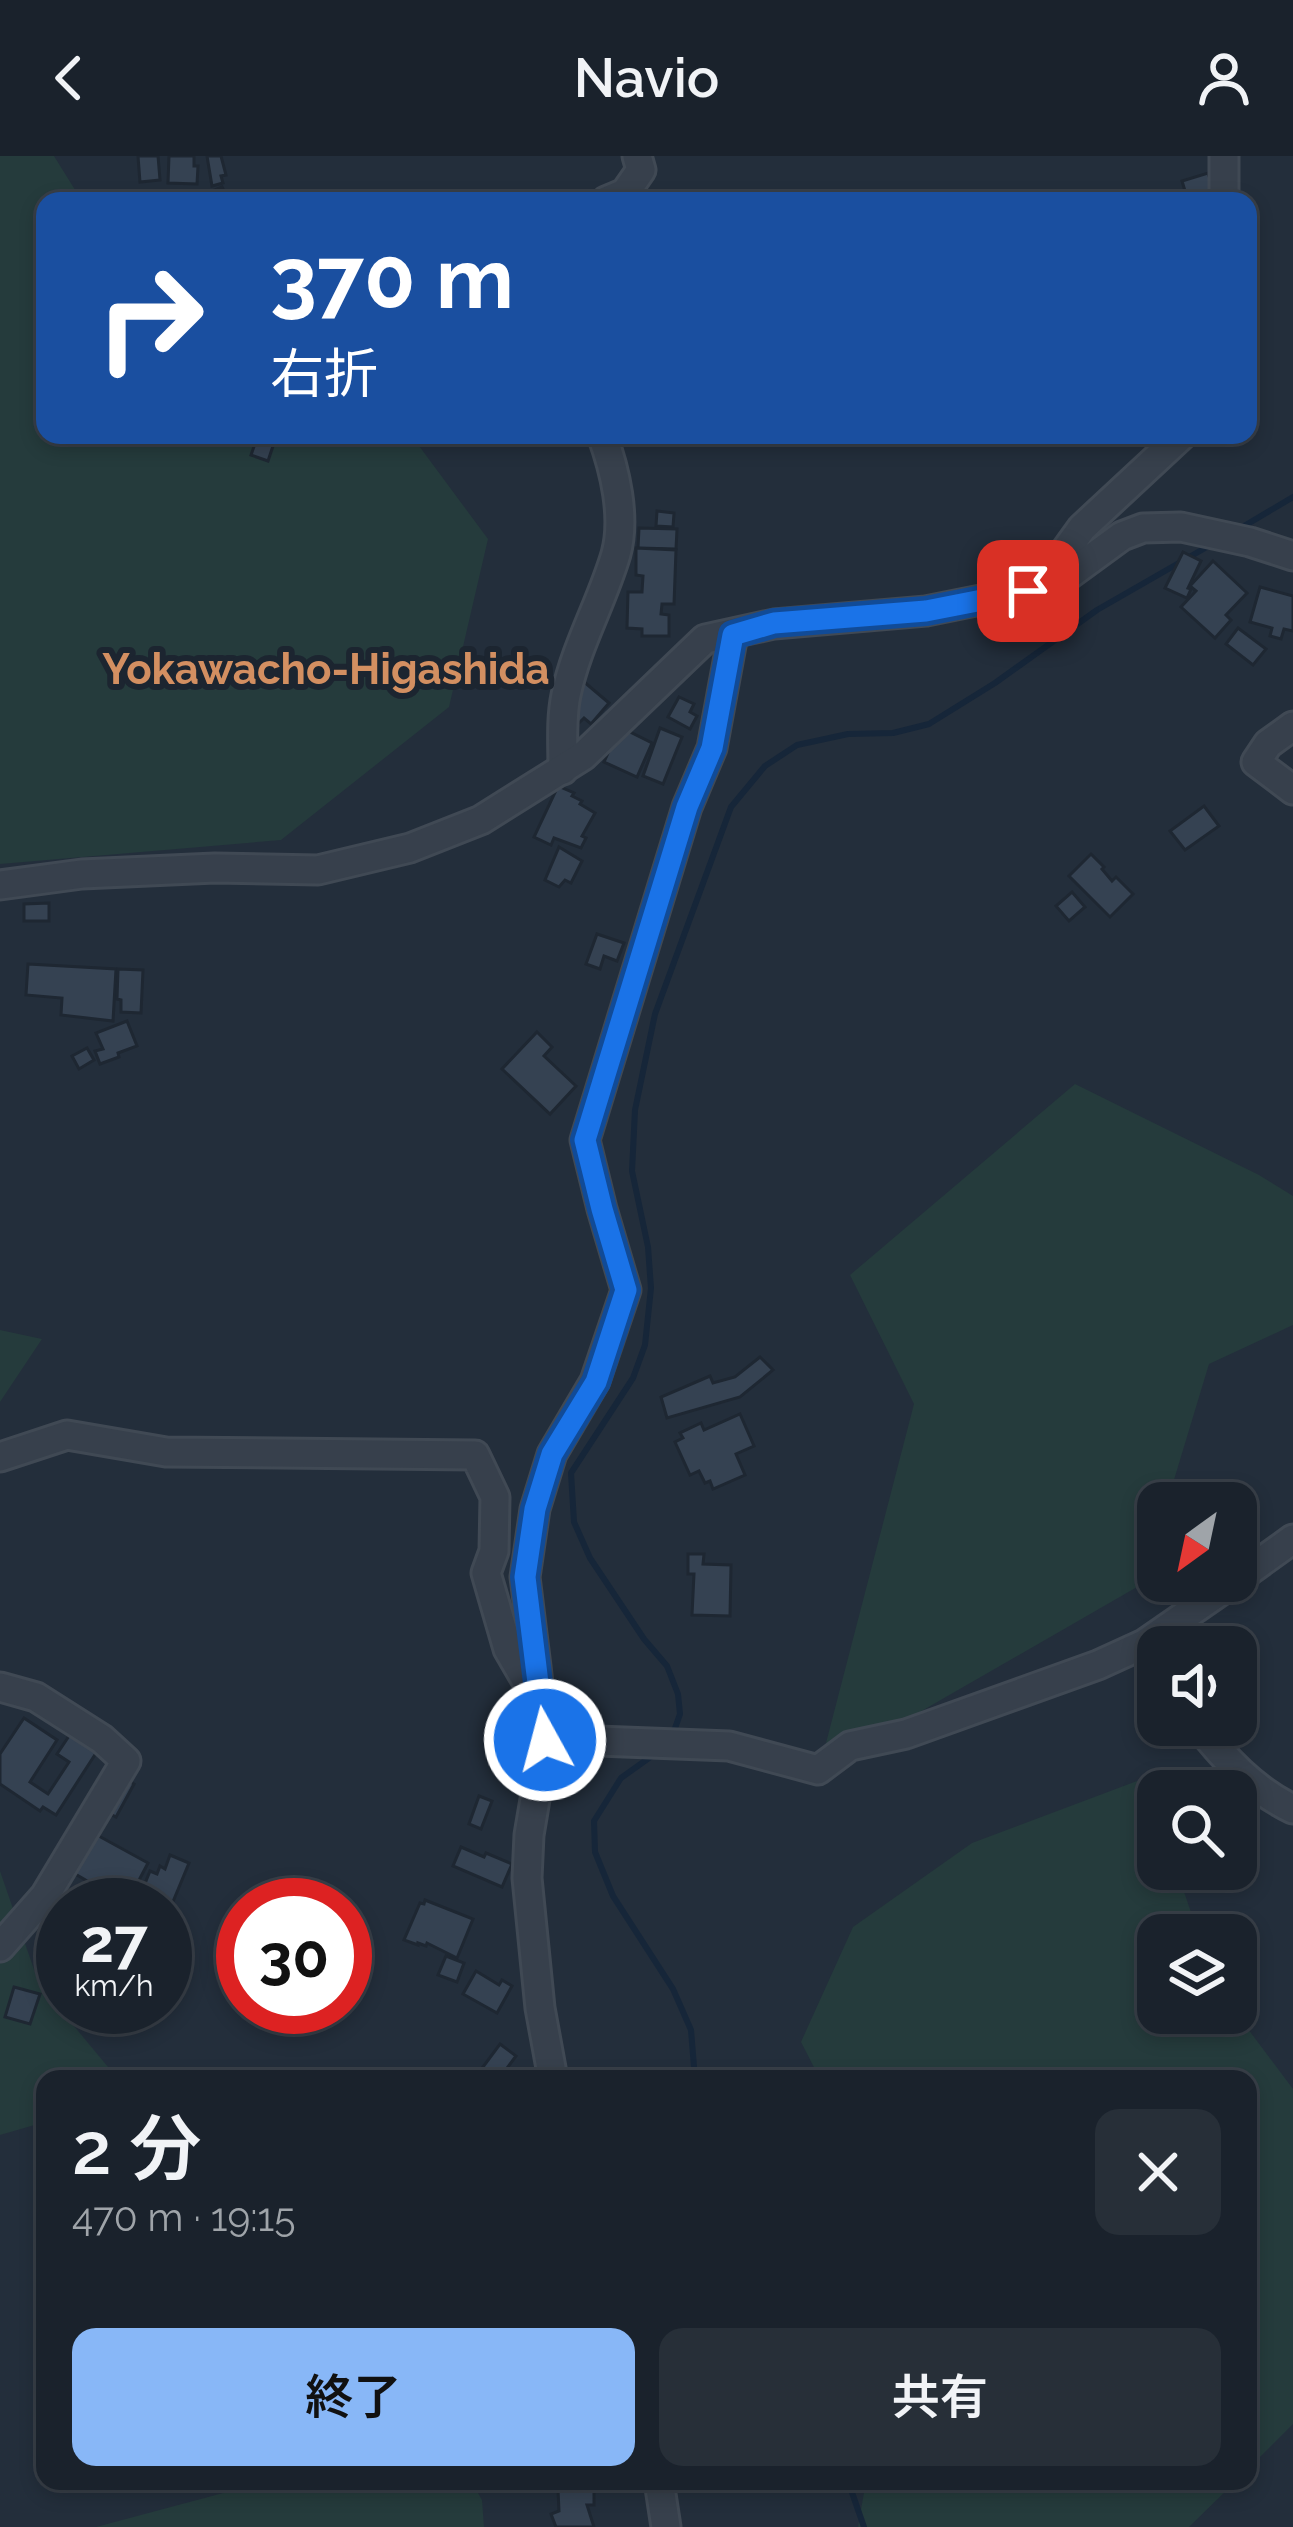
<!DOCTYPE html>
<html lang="ja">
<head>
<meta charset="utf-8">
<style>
  body { margin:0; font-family:Raleway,"Noto Sans JP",sans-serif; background:#272f38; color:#f1f3f6; height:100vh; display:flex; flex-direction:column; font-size:45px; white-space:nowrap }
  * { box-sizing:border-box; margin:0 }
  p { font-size:39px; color:#9fa4a9 }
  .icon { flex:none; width:66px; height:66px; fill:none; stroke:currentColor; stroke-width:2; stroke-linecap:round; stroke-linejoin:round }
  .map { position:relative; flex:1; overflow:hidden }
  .details { position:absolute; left:36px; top:1914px; width:1221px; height:420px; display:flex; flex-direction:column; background:#1a222c; border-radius:24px; box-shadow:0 6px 18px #0003,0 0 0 3px #383f48 }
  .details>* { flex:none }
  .guide { position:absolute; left:36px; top:36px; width:1221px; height:252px; border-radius:24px; box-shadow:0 6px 18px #0003,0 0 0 3px #383f48; background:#1a4fa0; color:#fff; overflow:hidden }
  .needle { width:78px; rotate:213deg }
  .controls { position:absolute; left:1137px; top:1326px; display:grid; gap:24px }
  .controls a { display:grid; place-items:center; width:120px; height:120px; border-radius:24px; background:#1a222c; box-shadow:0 6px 18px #0003,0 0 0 3px #383f48; font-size:60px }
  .speed { position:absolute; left:36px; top:1722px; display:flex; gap:24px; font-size:60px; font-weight:700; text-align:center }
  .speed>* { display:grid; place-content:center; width:156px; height:156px; border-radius:50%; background:#1a222c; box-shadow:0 6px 18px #0003,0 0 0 3px #383f48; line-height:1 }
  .speed small { font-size:30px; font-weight:400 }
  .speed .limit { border:18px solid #d22; background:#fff; color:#111 }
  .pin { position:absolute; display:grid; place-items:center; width:102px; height:102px; color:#fff; margin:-51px; border-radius:24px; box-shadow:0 6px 18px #0006 }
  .me { position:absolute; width:132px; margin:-66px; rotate:353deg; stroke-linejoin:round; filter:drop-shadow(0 0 9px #0008) }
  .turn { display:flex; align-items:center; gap:42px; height:252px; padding:0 36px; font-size:54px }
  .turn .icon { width:156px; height:156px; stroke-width:2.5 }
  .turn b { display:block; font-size:84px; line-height:102px }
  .round { display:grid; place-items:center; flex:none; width:126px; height:126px; border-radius:24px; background:#272f38 }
  .summary { display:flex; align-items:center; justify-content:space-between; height:204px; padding:0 36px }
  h1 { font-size:72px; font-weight:600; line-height:90px }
  .primary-button { display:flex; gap:24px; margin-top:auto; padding:24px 36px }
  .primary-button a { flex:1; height:138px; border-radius:24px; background:#88b7f7; color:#111; font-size:48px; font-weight:600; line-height:138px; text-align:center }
  .primary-button a+a { background:#272f38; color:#f1f3f6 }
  header { display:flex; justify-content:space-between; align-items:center; height:156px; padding:0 36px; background:#1a222c; font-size:54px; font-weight:600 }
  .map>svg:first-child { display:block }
  .green { fill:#253b3c }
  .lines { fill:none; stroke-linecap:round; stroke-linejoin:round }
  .stream { stroke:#162639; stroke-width:6 }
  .building { fill:#354252; stroke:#1e2732; stroke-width:3 }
  .minor-casing { stroke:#404954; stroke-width:33 }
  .minor { stroke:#37404c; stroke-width:27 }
  .route-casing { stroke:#114b97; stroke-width:30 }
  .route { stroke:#1a73e8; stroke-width:21 }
  .labels { text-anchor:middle; stroke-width:12; stroke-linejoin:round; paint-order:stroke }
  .quarter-label { font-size:42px; font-weight:bold; fill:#d38f61; stroke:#1c2530 }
</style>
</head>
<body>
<header><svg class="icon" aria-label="back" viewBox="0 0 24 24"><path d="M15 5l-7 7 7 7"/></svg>Navio<svg class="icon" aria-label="person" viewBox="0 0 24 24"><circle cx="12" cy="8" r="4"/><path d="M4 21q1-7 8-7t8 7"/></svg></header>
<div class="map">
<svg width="1293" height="2371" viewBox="0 0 1293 2371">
  <rect width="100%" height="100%" fill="#232e3b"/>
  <g class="green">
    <path d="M 0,0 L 54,0 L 82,45 L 45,45 L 45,279 L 411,279 L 488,383 L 449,551 L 281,684 L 0,708 Z"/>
    <path d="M 1075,928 L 1259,1019 L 1293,1040 L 1293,1169 L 1209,1208 L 1167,1347 L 1158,1347 L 1158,1378 L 1144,1427 L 819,1614 L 914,1248 L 850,1119 Z"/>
    <path d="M 0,1174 L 42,1183 L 0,1246 Z"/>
    <path d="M 1145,1622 L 1158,1661 L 1158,1713 L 1176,1713 L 1199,1779 L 1158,1779 L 1158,1857 L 1236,1857 L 1293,1933 L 1293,2268 L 1248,2313 L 1248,1923 L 820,1923 L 801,1886 L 853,1771 L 972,1687 Z"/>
    <path d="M 0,1715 L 39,1828 L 118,1923 L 45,1923 L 45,1966 L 0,1979 Z"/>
    <path d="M 268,2325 L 471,2325 L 482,2344 L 484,2371 L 96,2371 Z"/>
    <path d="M 866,2325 L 1236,2325 L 1189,2371 L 858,2371 Z"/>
  </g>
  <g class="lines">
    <g class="stream">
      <path d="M 1239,373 L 1293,341"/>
      <path d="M 673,1578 L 680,1558 L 678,1538 L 667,1510 L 644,1483 L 590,1402 L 574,1366 L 571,1317 L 633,1222 L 645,1189 L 651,1132 L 648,1091 L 632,1015 L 635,954 L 655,858 L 731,651 L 765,610 L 797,589 L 848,578 L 893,577 L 929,568 L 995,527 L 1097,454 L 1212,388"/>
      <path d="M 656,1597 L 621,1622 L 594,1665 L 595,1696 L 613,1740 L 673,1833 L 691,1874 L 695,1923"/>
      <path d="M 848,2325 L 864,2371"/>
    </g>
  </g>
  <g class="building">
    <path d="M 138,0 L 158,0 L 160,24 L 140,26 Z"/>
    <path d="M 169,0 L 194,0 L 194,10 L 198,10 L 197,28 L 168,27 Z"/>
    <path d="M 207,0 L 221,0 L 226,19 L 221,20 L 223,27 L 212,30 Z"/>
    <path d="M 1208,17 L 1217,45 L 1188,45 L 1182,25 Z"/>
    <path d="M 222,31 L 229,45 L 199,45 L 198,41 Z"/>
    <path d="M 258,279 L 275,284 L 268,305 L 251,299 Z"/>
    <path d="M 657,355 L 674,357 L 673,371 L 656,370 Z"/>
    <path d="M 639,372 L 677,373 L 676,393 L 638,392 Z"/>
    <path d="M 636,392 L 676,394 L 674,448 L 662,448 L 661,458 L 669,459 L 669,480 L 642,480 L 642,473 L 627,472 L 628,436 L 642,436 L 643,420 L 636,419 Z"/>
    <path d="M 1183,396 L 1201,405 L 1188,432 L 1191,433 L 1187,442 L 1165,432 Z"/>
    <path d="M 1213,405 L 1247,437 L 1226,459 L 1231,464 L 1215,482 L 1181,451 L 1196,435 L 1190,430 Z"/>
    <path d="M 1260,431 L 1293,440 L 1293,475 L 1284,473 L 1281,483 L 1270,480 L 1272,472 L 1250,466 Z"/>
    <path d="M 1238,472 L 1266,493 L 1253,509 L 1226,488 Z"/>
    <path d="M 583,525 L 609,547 L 591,568 L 584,562 L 577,569 L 562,555 L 569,542 Z"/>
    <path d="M 679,541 L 694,548 L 690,556 L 697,560 L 690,573 L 668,561 Z"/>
    <path d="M 620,571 L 652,587 L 637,621 L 604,606 Z"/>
    <path d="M 660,572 L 682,581 L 663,628 L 643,620 Z"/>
    <path d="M 558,630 L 574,637 L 572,640 L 582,645 L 580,648 L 595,657 L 582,680 L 586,682 L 581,692 L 554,682 L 551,689 L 534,681 Z"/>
    <path d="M 1204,650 L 1219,670 L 1185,694 L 1170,675 Z"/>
    <path d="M 559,691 L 582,705 L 571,727 L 565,724 L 559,731 L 545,724 Z"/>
    <path d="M 1091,698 L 1104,711 L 1102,713 L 1112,725 L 1116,721 L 1133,738 L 1110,761 L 1069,720 Z"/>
    <path d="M 1072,736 L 1085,751 L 1069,765 L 1056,750 Z"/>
    <path d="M 49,747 L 49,765 L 24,765 L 24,748 Z"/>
    <path d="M 597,778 L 624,787 L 617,805 L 604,800 L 600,813 L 586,808 Z"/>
    <path d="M 28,808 L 116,813 L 113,865 L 61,859 L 62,842 L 26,839 Z"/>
    <path d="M 118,813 L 143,814 L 141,857 L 121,856 L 121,844 L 117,843 Z"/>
    <path d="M 127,865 L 137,890 L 118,897 L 119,901 L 100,908 L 95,895 L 103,893 L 96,877 Z"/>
    <path d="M 537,876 L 552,891 L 544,900 L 576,930 L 550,958 L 502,913 Z"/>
    <path d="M 87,892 L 94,904 L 79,913 L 72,900 Z"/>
    <path d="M 760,1201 L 773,1214 L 740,1241 L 667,1262 L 661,1241 L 710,1220 L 713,1227 L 735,1221 Z"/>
    <path d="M 740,1258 L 754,1290 L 736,1298 L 745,1319 L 713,1333 L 710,1325 L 705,1327 L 699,1315 L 690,1319 L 675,1286 L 683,1282 L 680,1277 L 701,1267 L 704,1274 Z"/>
    <path d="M 688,1398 L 704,1398 L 703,1408 L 731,1409 L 730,1460 L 692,1459 L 694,1418 L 688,1418 Z"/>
    <path d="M 24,1562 L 57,1584 L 30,1626 L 48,1638 L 69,1606 L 57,1598 L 71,1577 L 98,1594 L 56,1659 L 43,1651 L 40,1655 L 0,1628 L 0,1598 Z"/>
    <path d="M 117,1619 L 134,1628 L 116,1661 L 99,1652 Z"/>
    <path d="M 479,1640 L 492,1645 L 481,1673 L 469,1668 Z"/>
    <path d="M 86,1673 L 148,1707 L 127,1747 L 131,1749 L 77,1747 L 89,1726 L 65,1712 Z"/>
    <path d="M 461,1691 L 484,1701 L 486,1697 L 512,1708 L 502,1731 L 453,1710 Z"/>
    <path d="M 170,1699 L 189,1707 L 172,1748 L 142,1735 L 150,1715 L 157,1718 L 160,1710 L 165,1713 Z"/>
    <path d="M 425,1744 L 473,1763 L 457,1802 L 427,1787 L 426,1790 L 418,1787 L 418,1789 L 404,1784 L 420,1747 L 424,1748 Z"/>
    <path d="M 446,1800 L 464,1807 L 457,1826 L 438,1819 Z"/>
    <path d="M 476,1815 L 499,1829 L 502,1824 L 512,1830 L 497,1857 L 463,1838 Z"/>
    <path d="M 14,1831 L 40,1838 L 30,1868 L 5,1861 Z"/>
    <path d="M 500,1888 L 516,1900 L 499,1923 L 483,1923 L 477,1919 Z"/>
    <path d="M 566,2325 L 594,2325 L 594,2349 L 587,2349 L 594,2371 L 556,2371 L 551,2358 L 559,2355 L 558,2334 L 566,2334 Z"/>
  </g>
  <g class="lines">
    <defs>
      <g id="minor">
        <path d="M 1224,0 L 1224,45"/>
        <path d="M 606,45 L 625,37 L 641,14 L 637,0"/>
        <path d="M 1055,429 L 1064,397 L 1082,372 L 1182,279"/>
        <path d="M 1293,570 L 1268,588 L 1256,606 L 1293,634"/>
        <path d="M 563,614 C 563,590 561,563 566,539 C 576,490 602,446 616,398 C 626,361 615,314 602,279"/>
        <path d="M 0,729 L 82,718 L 215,712 L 318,714 L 410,692 L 481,664 L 583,600 L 705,483 L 774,468 L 926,455 L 1055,429 L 1122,380 L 1143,372 L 1181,371 L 1250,386 L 1293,400"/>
        <path d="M 0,1301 L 67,1279 L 166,1296 L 475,1299 L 495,1341 L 494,1395 L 486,1417 L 508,1493 L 533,1536"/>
        <path d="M 1236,1424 L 1293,1383"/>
        <path d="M 0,1531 L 36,1541 L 102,1583 L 126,1605 L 45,1740 L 0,1791"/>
        <path d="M 1198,1569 C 1225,1603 1253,1634 1293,1653"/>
        <path d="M 545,1584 L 558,1581 L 572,1584 L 729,1590 L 818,1614 L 850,1590 L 906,1578 L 1098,1509 L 1144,1488 L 1235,1425"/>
        <path d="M 553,1923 L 540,1852 L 527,1722 L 529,1679 L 545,1584 L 525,1421 L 535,1353 L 552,1298 L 595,1225 L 626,1134 L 602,1053 L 585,984 L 687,651 L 712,592 L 733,479"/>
        <path d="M 659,2325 L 666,2371"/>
      </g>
    </defs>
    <use href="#minor" class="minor-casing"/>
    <use href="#minor" class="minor"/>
  </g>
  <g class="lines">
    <defs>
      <path id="route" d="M 545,1584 L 525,1421 L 535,1353 L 552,1298 L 596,1226 L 626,1134 L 602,1053 L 585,984 L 687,651 L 712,592 L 733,479 L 774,467 L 926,455 L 1028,435"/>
    </defs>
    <use href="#route" class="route-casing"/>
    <use href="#route" class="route"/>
  </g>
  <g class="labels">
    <g class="quarter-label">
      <text x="326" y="528">Yokawacho-Higashida</text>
    </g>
  </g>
</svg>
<div class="controls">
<a><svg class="needle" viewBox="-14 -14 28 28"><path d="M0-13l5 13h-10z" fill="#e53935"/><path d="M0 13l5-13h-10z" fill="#9fa4a9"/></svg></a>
<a><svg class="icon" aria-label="sound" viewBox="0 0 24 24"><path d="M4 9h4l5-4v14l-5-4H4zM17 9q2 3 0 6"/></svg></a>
<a><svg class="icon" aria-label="search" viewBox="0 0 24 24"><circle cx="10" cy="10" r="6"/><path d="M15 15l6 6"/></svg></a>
<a><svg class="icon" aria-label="layers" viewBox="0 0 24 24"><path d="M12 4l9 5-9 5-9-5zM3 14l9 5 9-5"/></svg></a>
</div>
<div class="speed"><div>27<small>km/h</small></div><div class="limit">30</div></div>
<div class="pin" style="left:1028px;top:435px;background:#d93025"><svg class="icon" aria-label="arrive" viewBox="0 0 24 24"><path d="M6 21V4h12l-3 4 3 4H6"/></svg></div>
<svg class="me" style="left:545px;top:1584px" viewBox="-20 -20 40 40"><circle r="17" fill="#1a73e8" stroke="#fff" stroke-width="3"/><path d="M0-11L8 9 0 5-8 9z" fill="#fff"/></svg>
<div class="guide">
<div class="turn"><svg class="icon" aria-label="right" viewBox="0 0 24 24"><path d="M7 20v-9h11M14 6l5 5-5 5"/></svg><div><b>370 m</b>右折</div></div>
</div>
<section class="details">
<div class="summary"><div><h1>2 分</h1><p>470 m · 19:15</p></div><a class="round"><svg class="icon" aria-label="close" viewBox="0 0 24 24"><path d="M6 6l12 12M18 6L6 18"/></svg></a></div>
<div class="primary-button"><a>終了</a><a>共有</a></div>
</section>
</div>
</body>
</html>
